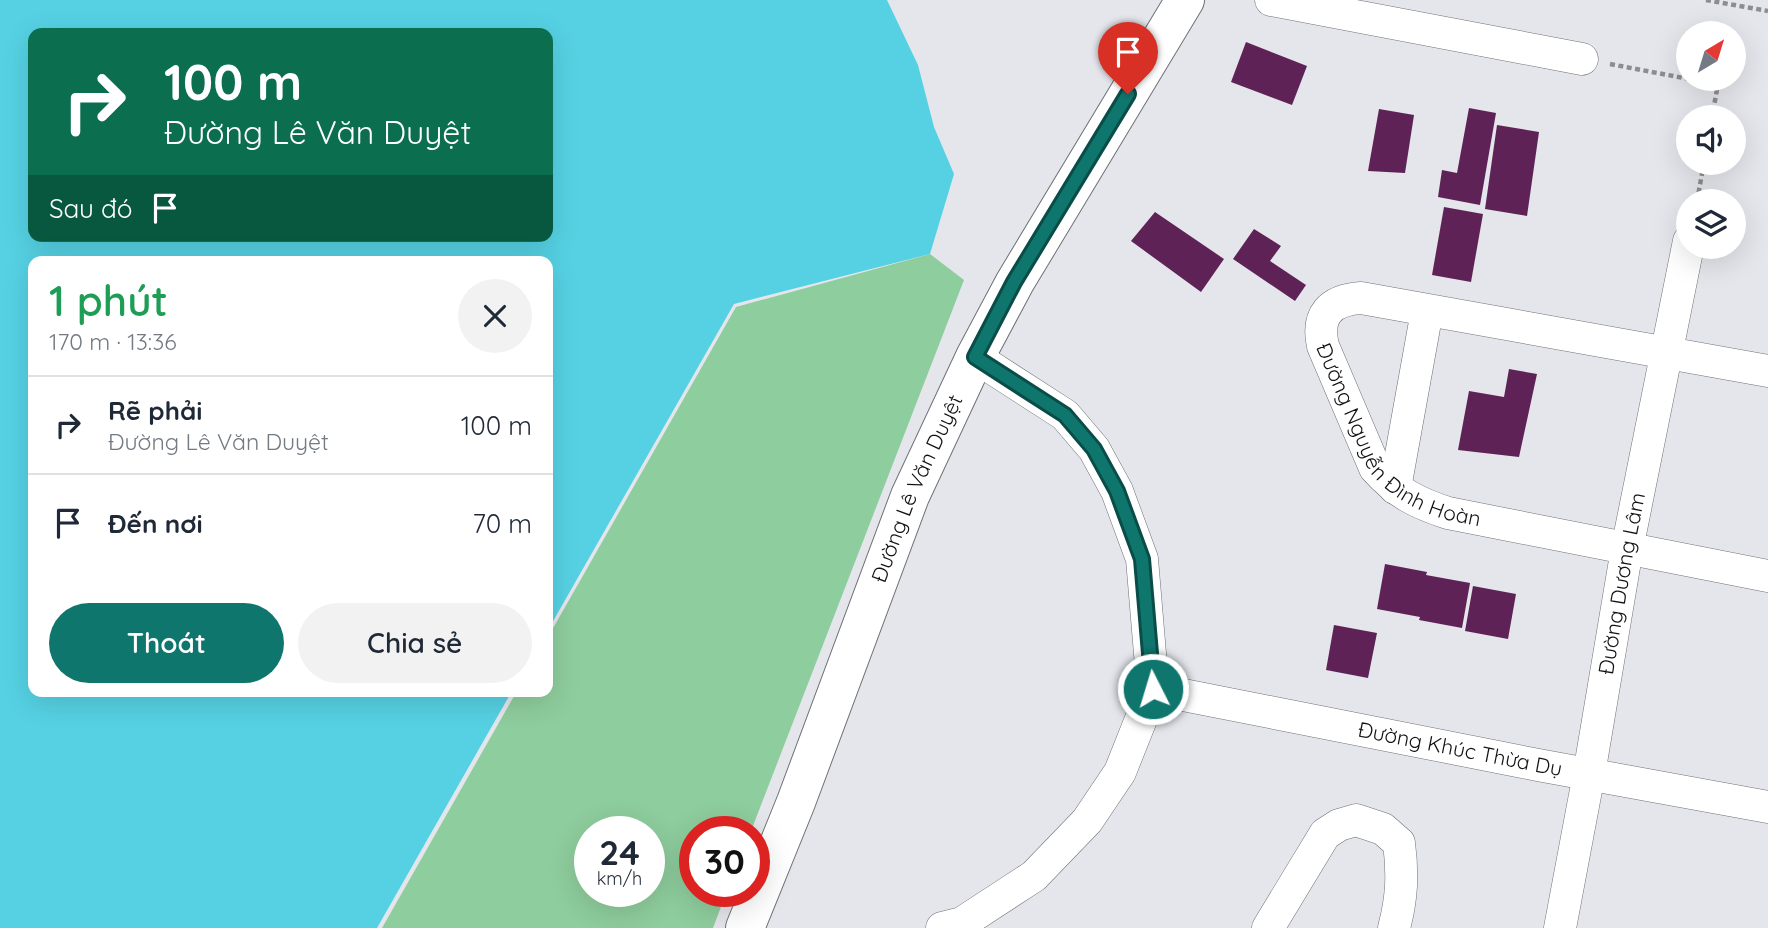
<!DOCTYPE html>
<html lang="vi">
<head>
<meta charset="utf-8">
<style>
  body { margin:0; font-family:Quicksand,sans-serif; background:#f2f2f3; color:#1f2937; height:100vh; display:flex; flex-direction:column; font-size:26px; white-space:nowrap }
  * { box-sizing:border-box; margin:0 }
  p { font-size:23px; color:#747a83 }
  .icon { flex:none; width:38px; height:38px; fill:none; stroke:currentColor; stroke-width:2; stroke-linecap:round; stroke-linejoin:round }
  .map { position:relative; flex:1; overflow:hidden }
  .side { position:absolute; left:28px; top:256px; width:525px; height:441px; display:flex; flex-direction:column; background:#fff; border-radius:14px; box-shadow:0 7px 28px #0002 }
  .side>* { flex:none }
  .top-card { position:absolute; left:28px; top:28px; width:525px; height:214px; border-radius:14px; box-shadow:0 7px 28px #0002; background:#0b6e4f; color:#fff; overflow:hidden }
  .needle { width:46px; rotate:38deg }
  .controls { position:absolute; left:1676px; top:21px; display:grid; gap:14px }
  .controls a { display:grid; place-items:center; width:70px; height:70px; border-radius:50%; background:#fff; box-shadow:0 7px 28px #0002; font-size:35px }
  .speed { position:absolute; left:574px; top:816px; display:flex; gap:14px; font-size:35px; font-weight:700; text-align:center }
  .speed>* { display:grid; place-content:center; width:91px; height:91px; border-radius:50%; background:#fff; box-shadow:0 7px 28px #0002; line-height:1 }
  .speed small { font-size:18px; font-weight:400 }
  .speed .limit { border:10px solid #d22; background:#fff; color:#111 }
  .pin { position:absolute; display:grid; place-items:center; width:60px; height:60px; color:#fff; margin:-72px -30px; border-radius:50% 50% 50% 0; rotate:-45deg; box-shadow:0 0 7px #0007 }
  .pin .icon { rotate:45deg }
  .me { position:absolute; width:77px; margin:-38px; rotate:355deg; stroke-linejoin:round; filter:drop-shadow(0 0 5px #0008) }
  .turn { display:flex; align-items:center; gap:24px; height:147px; padding:0 21px; font-size:32px }
  .turn .icon { width:91px; height:91px; stroke-width:2.5 }
  .turn b { display:block; font-size:49px; line-height:60px }
  .then { display:flex; align-items:center; height:66px; padding:0 21px; background:#0003; gap:14px; font-size:26px }
  .round { display:grid; place-items:center; flex:none; width:74px; height:74px; border-radius:37px; background:#f2f2f3 }
  .overview { display:flex; align-items:center; justify-content:space-between; height:119px; padding:0 21px }
  h1 { font-size:42px; font-weight:600; line-height:52px; color:#1e9e55 }
  .action { display:flex; gap:14px; margin-top:auto; padding:14px 21px }
  .action a { flex:1; height:80px; border-radius:42px; background:#0f766e; color:#fff; font-size:28px; font-weight:600; line-height:80px; text-align:center }
  .action a+a { background:#f2f2f3; color:#1f2937 }
  ul { padding:0; list-style:none }
  li { display:flex; align-items:center; gap:21px; height:98px; padding:0 21px; border-top:2px solid #e0e1e3 }
  li div { flex:1 }
  li b { display:block; font-size:26px }
  li em { font-style:normal }
  .map>svg:first-child { display:block }
  .green { fill:#8ecd9d; fill-rule:evenodd }
  .water { fill:#55d1e3; fill-rule:evenodd }
  .building { fill:#5e2256 }
  .lines { fill:none; stroke-linecap:round; stroke-linejoin:round }
  .minor-casing { stroke:#707176; stroke-width:33 }
  .tertiary-casing { stroke:#707176; stroke-width:40 }
  .path { stroke:#8c8d91; stroke-width:4.5; stroke-dasharray:5 3.5; stroke-linecap:butt }
  .minor { stroke:#fff; stroke-width:32 }
  .tertiary { stroke:#fff; stroke-width:38 }
  .route-casing { stroke:#0a4d48; stroke-width:18 }
  .route { stroke:#0f766e; stroke-width:12 }
  .labels { text-anchor:middle; stroke-width:7; stroke-linejoin:round; paint-order:stroke }
  .street-label { font-size:21px; fill:#121214; stroke:#f2f4f9 }
</style>
</head>
<body>
<div class="map">
<svg width="1768" height="928" viewBox="0 0 1768 928">
  <rect width="100%" height="100%" fill="#e4e6ec"/>
  <path class="green" d="M 930,254 L 964,280 L 751,831 L 695,831 L 695,891 L 727,891 L 713,928 L 382,928 L 517,691 L 548,691 L 548,637 L 736,307 ZM 590,831 L 649,831 L 649,891 L 590,891 Z"/>
  <path class="water" d="M 0,0 L 887,0 L 918,65 L 934,127 L 954,174 L 930,254 L 734,304 L 548,630 L 548,261 L 33,261 L 33,691 L 512,691 L 377,928 L 0,928 ZM 33,33 L 548,33 L 548,236 L 33,236 Z"/>
  <g class="building">
    <path d="M 1246,42 L 1307,66 L 1292,105 L 1231,82 Z"/>
    <path d="M 1469,108 L 1496,113 L 1480,205 L 1438,197 L 1442,170 L 1457,173 Z"/>
    <path d="M 1379,109 L 1414,115 L 1405,173 L 1368,171 Z"/>
    <path d="M 1497,125 L 1539,132 L 1527,216 L 1485,209 Z"/>
    <path d="M 1444,207 L 1483,214 L 1471,282 L 1432,275 Z"/>
    <path d="M 1155,212 L 1224,259 L 1201,292 L 1131,241 Z"/>
    <path d="M 1254,229 L 1281,246 L 1270,261 L 1306,285 L 1295,301 L 1233,259 Z"/>
    <path d="M 1509,369 L 1537,374 L 1519,457 L 1458,450 L 1469,391 L 1504,397 Z"/>
    <path d="M 1385,564 L 1427,572 L 1426,575 L 1470,583 L 1462,628 L 1419,620 L 1420,617 L 1377,609 Z"/>
    <path d="M 1473,586 L 1516,594 L 1508,639 L 1465,631 Z"/>
    <path d="M 1334,625 L 1377,633 L 1368,678 L 1326,670 Z"/>
  </g>
  <g class="lines">
    <defs>
      <g id="minor">
        <path d="M 1271,0 L 1582,59"/>
        <path id="s1" d="M 1768,371 L 1361,298 C 1330,300 1316,315 1323,346 L 1375,468 C 1397,493 1417,503 1448,513 L 1768,576"/>
        <path d="M 1395,488 L 1427,311"/>
        <path id="s2" d="M 1153,689 L 1538,765 L 1768,807"/>
        <path d="M 942,928 L 962,923 L 1034,876 L 1087,821 L 1120,772 L 1153,689 L 1142,559 L 1117,491 L 1094,449 L 1065,415 L 975,357"/>
        <path d="M 1268,928 L 1325,834 L 1339,825 L 1356,820 L 1383,829 L 1399,843 C 1403,874 1402,898 1394,928"/>
        <path id="s3" d="M 1560,928 L 1589,774 L 1627,549 L 1689,241"/>
      </g>
      <g id="tertiary">
        <path id="s4" d="M 745,928 L 796,802 L 910,496 L 975,357 L 1015,282 L 1185,0"/>
      </g>
    </defs>
    <use href="#minor" class="minor-casing"/>
    <use href="#tertiary" class="tertiary-casing"/>
    <g class="path">
      <path d="M 1706,0 L 1768,11"/>
      <path d="M 1610,64 L 1689,79"/>
      <path d="M 1690,79 L 1718,84 L 1712,117"/>
      <path d="M 1697,201 L 1704,163"/>
    </g>
    <use href="#minor" class="minor"/>
    <use href="#tertiary" class="tertiary"/>
  </g>
  <g class="lines">
    <defs>
      <path id="route" d="M 1128,94 L 1014,282 L 975,357 L 1065,415 L 1094,449 L 1117,491 L 1142,559 L 1153,689"/>
    </defs>
    <use href="#route" class="route-casing"/>
    <use href="#route" class="route"/>
  </g>
  <g class="labels">
    <g class="street-label">
      <text dy="7" stroke="none"><textPath href="#s1" startOffset="612">Đường Nguyễn Đình Hoàn</textPath></text>
      <text dy="7" stroke="none"><textPath href="#s4" startOffset="472">Đường Lê Văn Duyệt</textPath></text>
      <text dy="7" stroke="none"><textPath href="#s3" startOffset="350">Đường Dương Lâm</textPath></text>
      <text dy="7" stroke="none"><textPath href="#s2" startOffset="313">Đường Khúc Thừa Dụ</textPath></text>
    </g>
  </g>
</svg>
<div class="controls">
<a><svg class="needle" viewBox="-14 -14 28 28"><path d="M0-13l5 13h-10z" fill="#e53935"/><path d="M0 13l5-13h-10z" fill="#747a83"/></svg></a>
<a><svg class="icon" aria-label="sound" viewBox="0 0 24 24"><path d="M4 9h4l5-4v14l-5-4H4zM17 9q2 3 0 6"/></svg></a>
<a><svg class="icon" aria-label="layers" viewBox="0 0 24 24"><path d="M12 4l9 5-9 5-9-5zM3 14l9 5 9-5"/></svg></a>
</div>
<div class="speed"><div>24<small>km/h</small></div><div class="limit">30</div></div>
<div class="pin" style="left:1128px;top:94px;background:#d93025"><svg class="icon" aria-label="arrive" viewBox="0 0 24 24"><path d="M6 21V4h12l-3 4 3 4H6"/></svg></div>
<svg class="me" style="left:1153px;top:689px" viewBox="-20 -20 40 40"><circle r="17" fill="#0f766e" stroke="#fff" stroke-width="3"/><path d="M0-11L8 9 0 5-8 9z" fill="#fff"/></svg>
<div class="top-card">
<div class="turn"><svg class="icon" aria-label="right" viewBox="0 0 24 24"><path d="M7 20v-9h11M14 6l5 5-5 5"/></svg><div><b>100 m</b>Đường Lê Văn Duyệt</div></div>
<div class="then">Sau đó<svg class="icon" aria-label="arrive" viewBox="0 0 24 24"><path d="M6 21V4h12l-3 4 3 4H6"/></svg></div>
</div>
<section class="side">
<div class="overview"><div><h1>1 phút</h1><p>170 m · 13:36</p></div><a class="round"><svg class="icon" aria-label="close" viewBox="0 0 24 24"><path d="M6 6l12 12M18 6L6 18"/></svg></a></div>
<ul>
<li><svg class="icon" aria-label="right" viewBox="0 0 24 24"><path d="M7 20v-9h11M14 6l5 5-5 5"/></svg><div><b>Rẽ phải</b><p>Đường Lê Văn Duyệt</p></div><em>100 m</em></li>
<li><svg class="icon" aria-label="arrive" viewBox="0 0 24 24"><path d="M6 21V4h12l-3 4 3 4H6"/></svg><div><b>Đến nơi</b></div><em>70 m</em></li>
</ul>
<div class="action"><a>Thoát</a><a>Chia sẻ</a></div>
</section>
</div>
</body>
</html>
